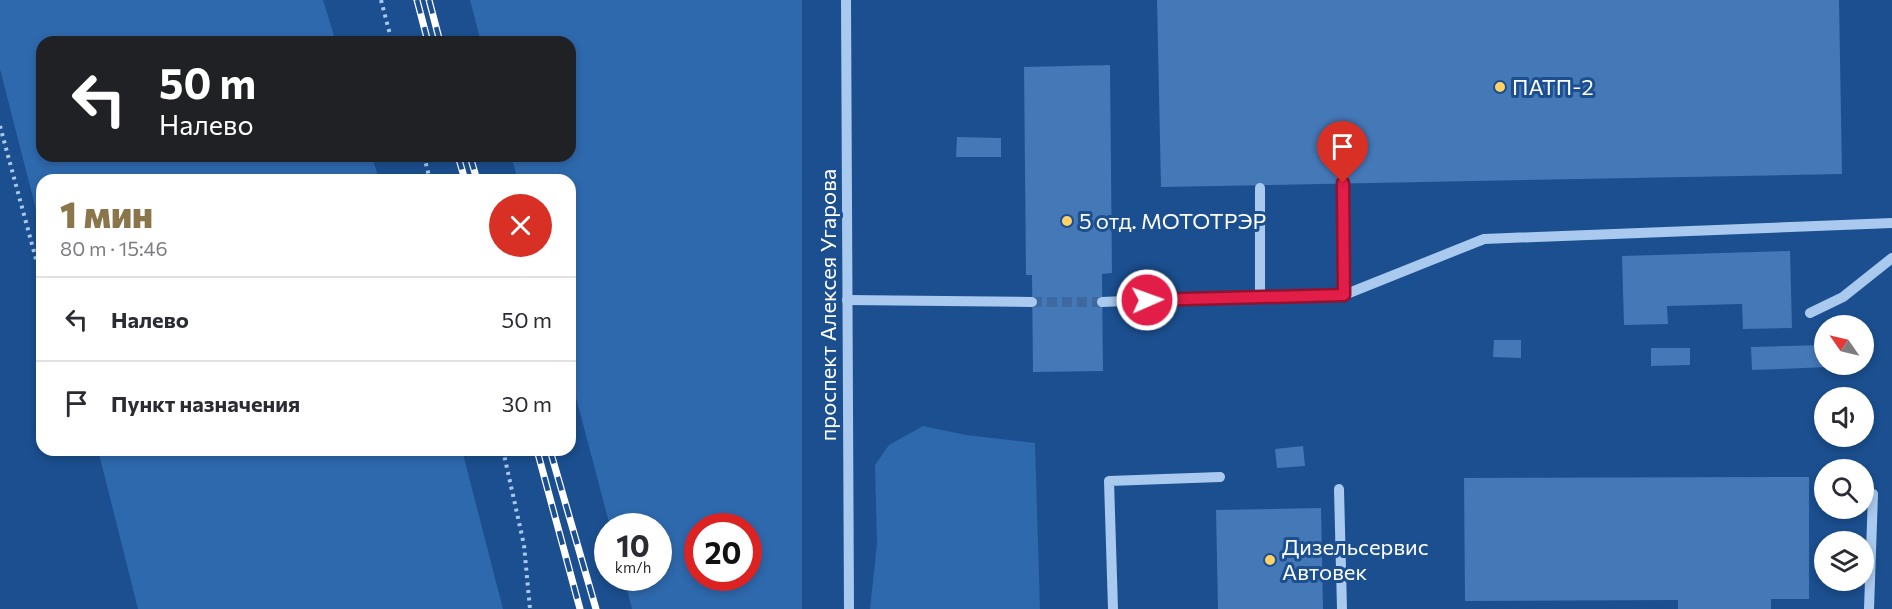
<!DOCTYPE html>
<html lang="ru">
<head>
<meta charset="utf-8">
<style>
  body { margin:0; font-family:Commissioner,sans-serif; background:#f7f7f7; color:#2b2b33; height:100vh; display:flex; flex-direction:column; font-size:22px; white-space:nowrap }
  * { box-sizing:border-box; margin:0 }
  p { font-size:20px; color:#7c7c81 }
  .icon { flex:none; width:33px; height:33px; fill:none; stroke:currentColor; stroke-width:2; stroke-linecap:round; stroke-linejoin:round }
  .map { position:relative; flex:1; overflow:hidden }
  .sheet { position:absolute; left:36px; top:174px; width:540px; height:282px; display:flex; flex-direction:column; background:#fff; border-radius:18px; box-shadow:0 3px 9px #0003 }
  .sheet>* { flex:none }
  .guide { position:absolute; left:36px; top:36px; width:540px; height:126px; border-radius:18px; box-shadow:0 3px 9px #0003; background:#202124; color:#fff; overflow:hidden }
  .needle { width:39px; rotate:304deg }
  .tools { position:absolute; left:1814px; top:315px; display:grid; gap:12px }
  .tools a { display:grid; place-items:center; width:60px; height:60px; border-radius:50%; background:#fff; box-shadow:0 3px 9px #0003; font-size:30px }
  .speed { position:absolute; left:594px; top:513px; display:flex; gap:12px; font-size:30px; font-weight:700; text-align:center }
  .speed>* { display:grid; place-content:center; width:78px; height:78px; border-radius:50%; background:#fff; box-shadow:0 3px 9px #0003; line-height:1 }
  .speed small { font-size:15px; font-weight:400 }
  .speed .limit { border:9px solid #d22; background:#fff; color:#111 }
  .pin { position:absolute; display:grid; place-items:center; width:51px; height:51px; color:#fff; margin:-62px -26px; border-radius:50% 50% 50% 0; rotate:-45deg; box-shadow:0 0 6px #0007 }
  .pin .icon { rotate:45deg }
  .me { position:absolute; width:66px; margin:-33px; rotate:88deg; stroke-linejoin:round; filter:drop-shadow(0 0 4px #0008) }
  .turn { display:flex; align-items:center; gap:21px; height:126px; padding:0 24px; font-size:27px }
  .turn .icon { width:78px; height:78px; stroke-width:2.5 }
  .turn b { display:block; font-size:42px; line-height:51px }
  .round { display:grid; place-items:center; flex:none; width:63px; height:63px; border-radius:32px; background:#f7f7f7 }
  .headline { display:flex; align-items:center; justify-content:space-between; height:102px; padding:0 24px }
  h1 { font-size:36px; font-weight:800; line-height:45px; color:#8a764a }
  ul { padding:0; list-style:none }
  li { display:flex; align-items:center; gap:18px; height:84px; padding:0 24px; border-top:2px solid #e1e1e2 }
  li div { flex:1 }
  li b { display:block; font-size:22px }
  li em { font-style:normal }
  .map>svg:first-child { display:block }
  .green { fill:#2e69ad; fill-rule:evenodd }
  .building { fill:#4478b7 }
  .lines { fill:none; stroke-linecap:round; stroke-linejoin:round }
  .minor-tunnel { stroke:#3d69a0; stroke-width:10; stroke-dasharray:10 5; stroke-linecap:butt }
  .path { stroke:#a9c9ee; stroke-width:4; stroke-dasharray:3 4.5; stroke-linecap:butt }
  .minor { stroke:#a9c9ee; stroke-width:10 }
  .rail-casing { stroke:#fff; stroke-width:7 }
  .rail { stroke:#1b4f8f; stroke-width:4.5; stroke-dasharray:14; stroke-linecap:butt }
  .route-casing { stroke:#92132f; stroke-width:15 }
  .route { stroke:#e11d48; stroke-width:10 }
  .poi-dot { fill:#ffd166; stroke:#1b4f8f; stroke-width:2 }
  .labels { text-anchor:middle; stroke-width:6; stroke-linejoin:round; paint-order:stroke }
  .poi-label { font-size:22px; fill:#fff; stroke:#1b4f8f; text-anchor:start }
  .street-label { font-size:22px; fill:#fff; stroke:#1b4f8f }
</style>
</head>
<body>
<div class="map">
<svg width="1892" height="609" viewBox="0 0 1892 609">
  <rect width="100%" height="100%" fill="#1b4f8f"/>
  <g class="green">
    <path d="M 0,0 L 323,0 L 336,42 L 42,42 L 42,156 L 372,156 L 379,180 L 42,180 L 42,233 L 0,69 Z"/>
    <path d="M 470,0 L 802,0 L 802,609 L 632,609 L 624,578 L 658,578 L 658,526 L 610,526 L 570,375 L 570,180 L 518,180 L 511,156 L 570,156 L 570,42 L 481,42 ZM 698,526 L 748,526 L 748,578 L 698,578 Z"/>
    <path d="M 923,426 L 966,435 L 1035,443 L 1040,609 L 870,609 L 877,544 L 875,465 L 889,445 Z"/>
    <path d="M 98,450 L 462,450 L 503,609 L 138,609 Z"/>
  </g>
  <g class="building">
    <path d="M 1157,0 L 1839,0 L 1842,174 L 1161,187 Z"/>
    <path d="M 1110,65 L 1112,273 L 1102,274 L 1103,371 L 1033,372 L 1032,275 L 1026,275 L 1024,67 Z"/>
    <path d="M 957,137 L 1001,138 L 1001,157 L 956,157 Z"/>
    <path d="M 1790,251 L 1792,328 L 1743,329 L 1742,304 L 1667,306 L 1668,324 L 1624,325 L 1622,256 Z"/>
    <path d="M 1494,340 L 1521,340 L 1521,358 L 1493,357 Z"/>
    <path d="M 1824,345 L 1824,364 L 1855,366 L 1752,370 L 1751,347 Z"/>
    <path d="M 1651,348 L 1690,348 L 1690,365 L 1651,366 Z"/>
    <path d="M 1303,446 L 1305,466 L 1277,468 L 1275,449 Z"/>
    <path d="M 1809,477 L 1809,599 L 1771,599 L 1771,609 L 1678,609 L 1678,600 L 1465,601 L 1464,478 Z"/>
    <path d="M 1321,508 L 1323,609 L 1218,609 L 1216,510 Z"/>
  </g>
  <g class="lines">
    <path class="minor-tunnel" d="M 1032,302 L 1102,302"/>
    <g class="path">
      <path d="M 381,0 L 392,42"/>
      <path d="M 0,126 L 37,263"/>
      <path d="M 424,156 L 430,180"/>
      <path d="M 503,450 L 524,545 L 530,609"/>
    </g>
    <g class="minor">
      <path d="M 846,0 L 849,609"/>
      <path d="M 1343,183 L 1344,295"/>
      <path d="M 1260,188 L 1260,295"/>
      <path d="M 847,300 L 1032,302"/>
      <path d="M 1102,302 L 1260,295 L 1344,295 L 1484,239 L 1892,223"/>
      <path d="M 1810,313 L 1843,297 L 1892,258"/>
      <path d="M 1339,489 L 1342,609"/>
      <path d="M 1113,609 L 1109,481 L 1220,477"/>
      <path d="M 1869,609 L 1873,494"/>
    </g>
    <defs>
      <g id="rail">
        <path d="M 417,0 L 428,42"/>
        <path d="M 429,0 L 440,42"/>
        <path d="M 458,156 L 465,180"/>
        <path d="M 470,156 L 477,180"/>
        <path d="M 537,450 L 580,609"/>
        <path d="M 550,450 L 596,609"/>
      </g>
    </defs>
    <use href="#rail" class="rail-casing"/>
    <use href="#rail" class="rail"/>
  </g>
  <g class="lines">
    <defs>
      <path id="route" d="M 1147,300 L 1344,295 L 1343,183"/>
    </defs>
    <use href="#route" class="route-casing"/>
    <use href="#route" class="route"/>
  </g>
  <g class="poi-dot">
    <circle cx="1500" cy="87" r="6"/>
    <circle cx="1067" cy="221" r="6"/>
    <circle cx="1270" cy="560" r="6"/>
  </g>
  <g class="labels">
    <g class="poi-label">
      <text x="1512" y="95">ПАТП-2</text>
      <text x="1079" y="229">5 отд. МОТОТРЭР</text>
      <text x="1282" y="555">Дизельсервис<tspan x="1282" dy="25">Автовек</tspan></text>
    </g>
    <g class="street-label">
      <text transform="translate(828 305) rotate(-90)" y="8">проспект Алексея Угарова</text>
    </g>
  </g>
</svg>
<div class="tools">
<a><svg class="needle" viewBox="-14 -14 28 28"><path d="M0-13l5 13h-10z" fill="#e53935"/><path d="M0 13l5-13h-10z" fill="#7c7c81"/></svg></a>
<a><svg class="icon" aria-label="sound" viewBox="0 0 24 24"><path d="M4 9h4l5-4v14l-5-4H4zM17 9q2 3 0 6"/></svg></a>
<a><svg class="icon" aria-label="search" viewBox="0 0 24 24"><circle cx="10" cy="10" r="6"/><path d="M15 15l6 6"/></svg></a>
<a><svg class="icon" aria-label="layers" viewBox="0 0 24 24"><path d="M12 4l9 5-9 5-9-5zM3 14l9 5 9-5"/></svg></a>
</div>
<div class="speed"><div>10<small>km/h</small></div><div class="limit">20</div></div>
<div class="pin" style="left:1343px;top:183px;background:#d93025"><svg class="icon" aria-label="arrive" viewBox="0 0 24 24"><path d="M6 21V4h12l-3 4 3 4H6"/></svg></div>
<svg class="me" style="left:1147px;top:300px" viewBox="-20 -20 40 40"><circle r="17" fill="#e11d48" stroke="#fff" stroke-width="3"/><path d="M0-11L8 9 0 5-8 9z" fill="#fff"/></svg>
<div class="guide">
<div class="turn"><svg class="icon" aria-label="left" viewBox="0 0 24 24"><path d="M17 20v-9H6M10 6l-5 5 5 5"/></svg><div><b>50 m</b>Налево</div></div>
</div>
<section class="sheet">
<div class="headline"><div><h1>1 мин</h1><p>80 m · 15:46</p></div><a class="round" style="background:#d93025;color:#fff"><svg class="icon" aria-label="close" viewBox="0 0 24 24"><path d="M6 6l12 12M18 6L6 18"/></svg></a></div>
<ul>
<li><svg class="icon" aria-label="left" viewBox="0 0 24 24"><path d="M17 20v-9H6M10 6l-5 5 5 5"/></svg><div><b>Налево</b></div><em>50 m</em></li>
<li><svg class="icon" aria-label="arrive" viewBox="0 0 24 24"><path d="M6 21V4h12l-3 4 3 4H6"/></svg><div><b>Пункт назначения</b></div><em>30 m</em></li>
</ul>
</section>
</div>
</body>
</html>
